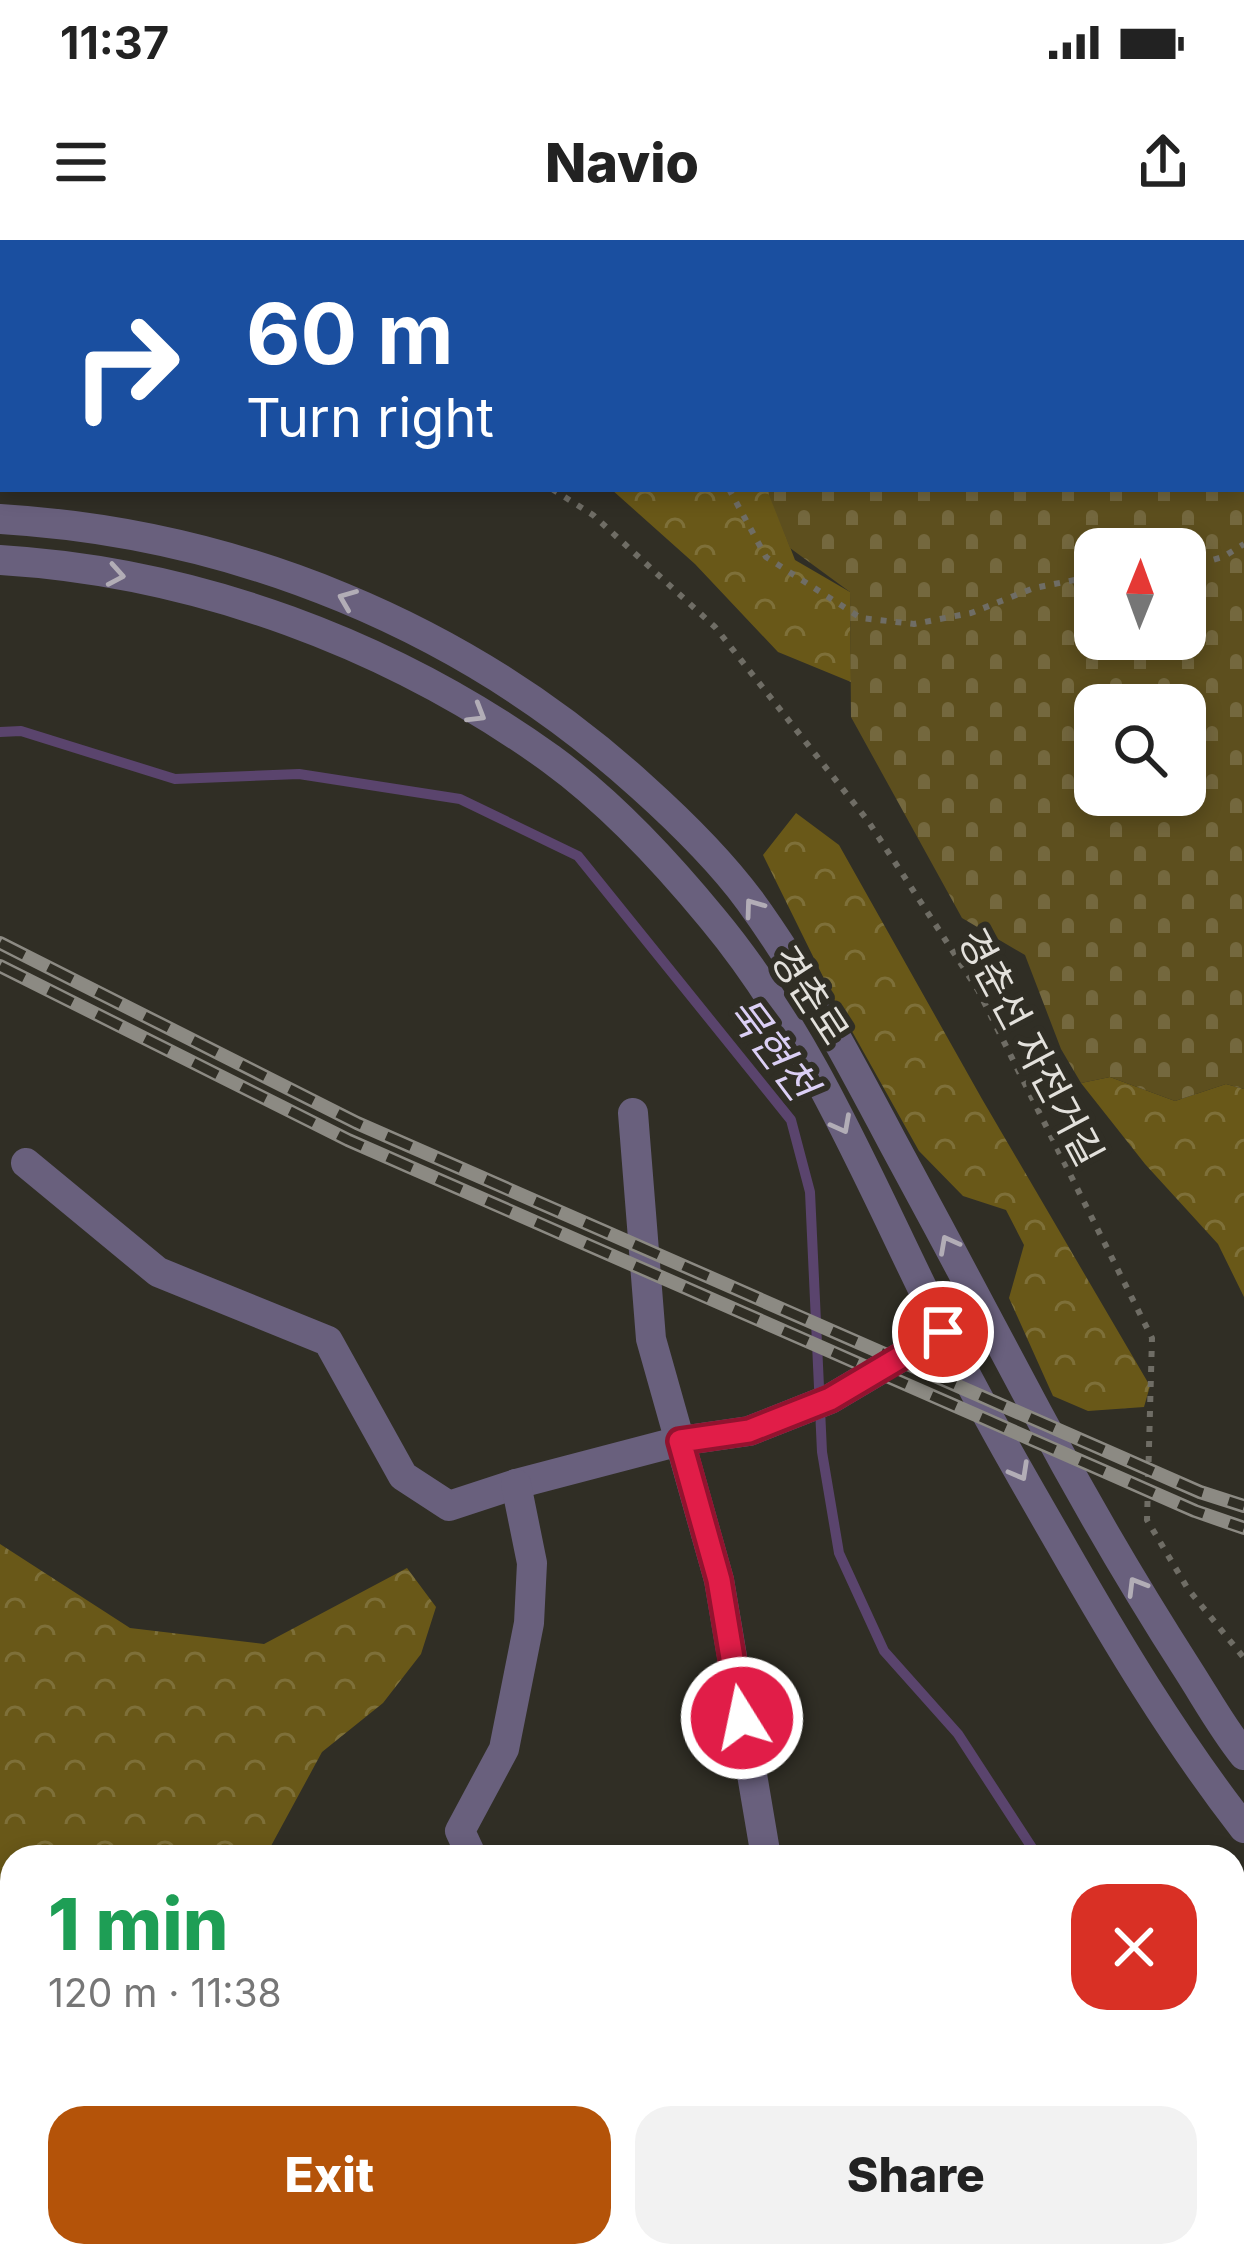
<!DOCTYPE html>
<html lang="en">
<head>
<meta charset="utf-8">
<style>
  body { margin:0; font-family:Inter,"Noto Sans KR",sans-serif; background:#f2f2f2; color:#222; height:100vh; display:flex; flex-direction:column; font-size:45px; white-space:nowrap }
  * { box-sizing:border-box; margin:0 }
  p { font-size:39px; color:#767676 }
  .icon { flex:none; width:66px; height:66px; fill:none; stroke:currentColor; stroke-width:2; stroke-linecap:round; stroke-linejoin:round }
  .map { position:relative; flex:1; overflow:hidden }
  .side { position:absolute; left:0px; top:1605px; width:1245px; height:423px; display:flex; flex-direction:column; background:#fff; border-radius:36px 36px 0 0; box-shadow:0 6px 18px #0003 }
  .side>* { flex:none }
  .banner { position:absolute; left:0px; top:0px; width:1245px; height:252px; box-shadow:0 6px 18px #0003; background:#1a4fa0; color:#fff; overflow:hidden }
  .needle { width:78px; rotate:1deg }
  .controls { position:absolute; left:1074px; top:288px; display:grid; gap:24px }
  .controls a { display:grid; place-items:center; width:132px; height:132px; border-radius:24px; background:#fff; box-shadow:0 6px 18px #0003; font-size:60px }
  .pin { position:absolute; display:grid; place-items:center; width:102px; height:102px; color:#fff; margin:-51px; border:6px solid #fff; border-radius:50%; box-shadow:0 3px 12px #0007 }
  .me { position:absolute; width:132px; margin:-66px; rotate:350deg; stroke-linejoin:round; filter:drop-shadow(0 0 9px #0008) }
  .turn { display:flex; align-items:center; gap:42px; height:252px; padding:0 48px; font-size:54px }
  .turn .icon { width:156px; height:156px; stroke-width:2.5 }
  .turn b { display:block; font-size:84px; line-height:102px }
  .round { display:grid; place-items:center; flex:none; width:126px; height:126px; border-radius:36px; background:#f2f2f2 }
  .headline { display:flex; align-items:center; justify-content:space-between; height:204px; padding:0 48px }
  h1 { font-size:72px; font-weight:800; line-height:90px; color:#1e9e55 }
  .button { display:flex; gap:24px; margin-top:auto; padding:24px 48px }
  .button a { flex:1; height:138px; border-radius:36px; background:#b45309; color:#fff; font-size:48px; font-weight:800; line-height:138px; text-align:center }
  .button a+a { background:#f2f2f2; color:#222 }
  .status { display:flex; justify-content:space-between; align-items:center; height:84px; padding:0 60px; background:#fff; direction:ltr }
  .status svg { height:33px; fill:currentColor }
  header { display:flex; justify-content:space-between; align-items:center; height:156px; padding:0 48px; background:#fff; font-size:54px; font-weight:800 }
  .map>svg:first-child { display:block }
  .built { fill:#3f3a2c }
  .forest { fill:url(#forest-crowns) }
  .cemetery { fill:url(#cemetery-stones); fill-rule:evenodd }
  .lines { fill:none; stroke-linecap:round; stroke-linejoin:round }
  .stream { stroke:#5a446d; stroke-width:10 }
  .path { stroke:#6f6d65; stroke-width:6; stroke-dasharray:6 9; stroke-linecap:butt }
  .minor { stroke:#69607d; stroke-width:30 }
  .rail-casing { stroke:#8c8a83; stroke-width:14 }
  .rail { stroke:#302e25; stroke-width:9; stroke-dasharray:27; stroke-linecap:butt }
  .oneway { stroke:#b2adb6 }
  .route-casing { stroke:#92132f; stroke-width:30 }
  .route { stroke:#e11d48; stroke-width:21 }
  .labels { text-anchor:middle; stroke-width:12; stroke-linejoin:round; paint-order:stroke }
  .street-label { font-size:39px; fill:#e3e1dc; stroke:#302e25 }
  .water-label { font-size:42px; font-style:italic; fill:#dbcff5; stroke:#302e25 }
</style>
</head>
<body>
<div class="status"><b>11:37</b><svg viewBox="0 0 49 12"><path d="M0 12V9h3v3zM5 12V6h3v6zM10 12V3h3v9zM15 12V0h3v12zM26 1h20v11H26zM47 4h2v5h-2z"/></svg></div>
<header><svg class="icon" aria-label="menu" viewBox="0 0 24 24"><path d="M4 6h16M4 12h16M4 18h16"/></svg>Navio<svg class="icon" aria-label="share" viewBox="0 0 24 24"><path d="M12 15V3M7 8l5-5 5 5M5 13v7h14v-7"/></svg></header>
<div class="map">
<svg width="1244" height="2026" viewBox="0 0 1244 2026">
  <defs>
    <pattern id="forest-crowns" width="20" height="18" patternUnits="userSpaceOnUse" patternTransform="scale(3)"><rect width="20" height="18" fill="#695818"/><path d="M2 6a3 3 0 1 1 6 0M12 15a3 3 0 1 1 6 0" fill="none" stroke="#7e7039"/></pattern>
    <pattern id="cemetery-stones" width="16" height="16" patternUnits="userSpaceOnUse" patternTransform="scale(3)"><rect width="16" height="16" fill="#5d4f1e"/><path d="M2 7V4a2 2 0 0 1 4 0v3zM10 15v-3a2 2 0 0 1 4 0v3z" fill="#74683e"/></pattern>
  </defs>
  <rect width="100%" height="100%" fill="#302e25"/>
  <path class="built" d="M 0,1780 L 12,1785 L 12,2016 L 350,2016 L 361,2026 L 0,2026 Z"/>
  <g class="forest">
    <path d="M 661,0 L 1022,0 L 655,3 Z"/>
    <path d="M 611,249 L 768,249 L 795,320 L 850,352 L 851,442 L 778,412 L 695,324 Z"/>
    <path d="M 796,573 L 839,605 L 982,859 L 1150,1146 L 1144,1167 L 1088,1171 L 1053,1156 L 1009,1058 L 1024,1005 L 1006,970 L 963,956 L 919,911 L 835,761 L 763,615 Z"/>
    <path d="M 1110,837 L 1175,861 L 1226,844 L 1244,849 L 1244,1057 L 1218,1004 L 1145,924 L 1081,843 Z"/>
    <path d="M 0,1304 L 130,1388 L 264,1404 L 407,1328 L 436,1367 L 421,1414 L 383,1463 L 322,1512 L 265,1617 L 12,1617 L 12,1776 L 0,1758 Z"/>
    <path d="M 383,2016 L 556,2016 L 571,2026 L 382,2026 Z"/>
  </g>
  <path class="cemetery" d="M 1022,0 L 1244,0 L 1244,849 L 1226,844 L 1175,861 L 1110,837 L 1081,843 L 1061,809 L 1025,715 L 962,678 L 851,477 L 850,352 L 790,308 L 769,255 L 768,249 L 1242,249 L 1242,3 L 1020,3 ZM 1095,309 L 1185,309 L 1185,399 L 1095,399 ZM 1095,465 L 1185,465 L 1185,555 L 1095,555 Z"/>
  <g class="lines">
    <g class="stream">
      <path d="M 0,492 L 21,491 L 175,539 L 299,534 L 460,559 L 578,616 L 791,880 L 810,952 L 822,1212 L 839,1313 L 884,1411 L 958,1494 L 1038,1617"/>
      <path d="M 1233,1861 L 1244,1871"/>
    </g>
    <g class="path">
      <path d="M 701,0 L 703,3"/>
      <path d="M 0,5 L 3,6"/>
      <path d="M 552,249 L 593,275 L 715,387 L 868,581 L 978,750 L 1152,1098 L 1147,1280 L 1188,1349 L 1244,1418"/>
      <path d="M 729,249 L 766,317 L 861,378 L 914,384 L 971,373 L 1034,348 L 1095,336"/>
      <path d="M 1185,328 L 1223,317 L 1244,304"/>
    </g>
    <g class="minor">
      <path d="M 44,0 L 54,3"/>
      <path d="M 83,0 L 84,3"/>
      <path d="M 0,279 C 237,293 465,386 641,546 C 680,581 719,619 750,661 C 805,737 848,818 892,901 C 941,991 989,1082 1037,1172 C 1084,1260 1134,1346 1188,1430 C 1206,1458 1223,1489 1244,1515"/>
      <path d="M 0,320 C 197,332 391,404 551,519 C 610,562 666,622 712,678 C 813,799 872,949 942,1088 C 978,1161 1019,1232 1060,1303 C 1116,1401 1174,1498 1244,1588"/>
      <path d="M 633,873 L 651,1099 L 719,1340 L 766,1617"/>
      <path d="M 26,923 L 158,1032 L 328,1101 L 403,1236 L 449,1266 L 516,1244 L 680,1201 L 749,1191 L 830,1159 L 943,1092"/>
      <path d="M 472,1617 L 460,1591 L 504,1509 L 529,1383 L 532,1323 L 516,1244"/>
      <path d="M 796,2016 L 801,2026"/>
      <path d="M 1187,2016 L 1196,2026"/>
      <path d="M 94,2026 L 103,2016"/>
    </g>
    <defs>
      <g id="rail">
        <path d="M 0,703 L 357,883 L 1200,1252 L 1244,1266"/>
        <path d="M 0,726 L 348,900 L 1195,1271 L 1244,1288"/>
      </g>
    </defs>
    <use href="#rail" class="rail-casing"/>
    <use href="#rail" class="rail"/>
  </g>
  <defs><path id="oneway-chevron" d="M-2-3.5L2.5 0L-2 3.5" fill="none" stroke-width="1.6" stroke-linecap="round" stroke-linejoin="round" transform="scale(3)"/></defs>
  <g class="oneway">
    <use href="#oneway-chevron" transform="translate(116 335) rotate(10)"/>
    <use href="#oneway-chevron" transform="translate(347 359) rotate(-158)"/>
    <use href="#oneway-chevron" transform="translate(477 474) rotate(31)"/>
    <use href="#oneway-chevron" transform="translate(753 667) rotate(-126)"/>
    <use href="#oneway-chevron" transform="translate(842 885) rotate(62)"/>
    <use href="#oneway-chevron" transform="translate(948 1004) rotate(-118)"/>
    <use href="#oneway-chevron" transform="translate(1020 1232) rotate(61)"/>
    <use href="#oneway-chevron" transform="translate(1136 1346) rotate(-121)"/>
  </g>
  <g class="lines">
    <defs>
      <path id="route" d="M 742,1478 L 719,1340 L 680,1201 L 749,1191 L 830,1159 L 943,1092"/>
    </defs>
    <use href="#route" class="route-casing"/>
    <use href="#route" class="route"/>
  </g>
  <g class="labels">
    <g class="street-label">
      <text transform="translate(810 755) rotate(57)" y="14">경춘로</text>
      <text transform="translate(1031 807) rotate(62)" y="14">경춘선 자전거길</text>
    </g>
    <g class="water-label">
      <text transform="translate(772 808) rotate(53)" y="15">묵현천</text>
    </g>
  </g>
</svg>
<div class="controls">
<a><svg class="needle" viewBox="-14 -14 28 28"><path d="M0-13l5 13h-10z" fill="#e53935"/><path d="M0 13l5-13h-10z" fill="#767676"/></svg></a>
<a><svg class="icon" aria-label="search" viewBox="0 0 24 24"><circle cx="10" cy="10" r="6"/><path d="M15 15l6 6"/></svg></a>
</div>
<div class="pin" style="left:943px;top:1092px;background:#d93025"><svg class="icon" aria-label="arrive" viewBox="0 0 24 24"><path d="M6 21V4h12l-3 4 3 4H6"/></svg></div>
<svg class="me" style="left:742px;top:1478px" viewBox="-20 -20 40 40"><circle r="17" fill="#e11d48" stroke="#fff" stroke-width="3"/><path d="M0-11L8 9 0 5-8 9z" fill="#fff"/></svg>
<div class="banner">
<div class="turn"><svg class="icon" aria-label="right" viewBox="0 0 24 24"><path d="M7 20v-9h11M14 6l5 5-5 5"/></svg><div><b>60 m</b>Turn right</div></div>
</div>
<section class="side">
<div class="headline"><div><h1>1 min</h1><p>120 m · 11:38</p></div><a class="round" style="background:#d93025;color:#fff"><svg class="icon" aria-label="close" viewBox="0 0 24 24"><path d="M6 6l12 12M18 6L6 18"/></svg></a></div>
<div class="button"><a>Exit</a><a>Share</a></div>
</section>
</div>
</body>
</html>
